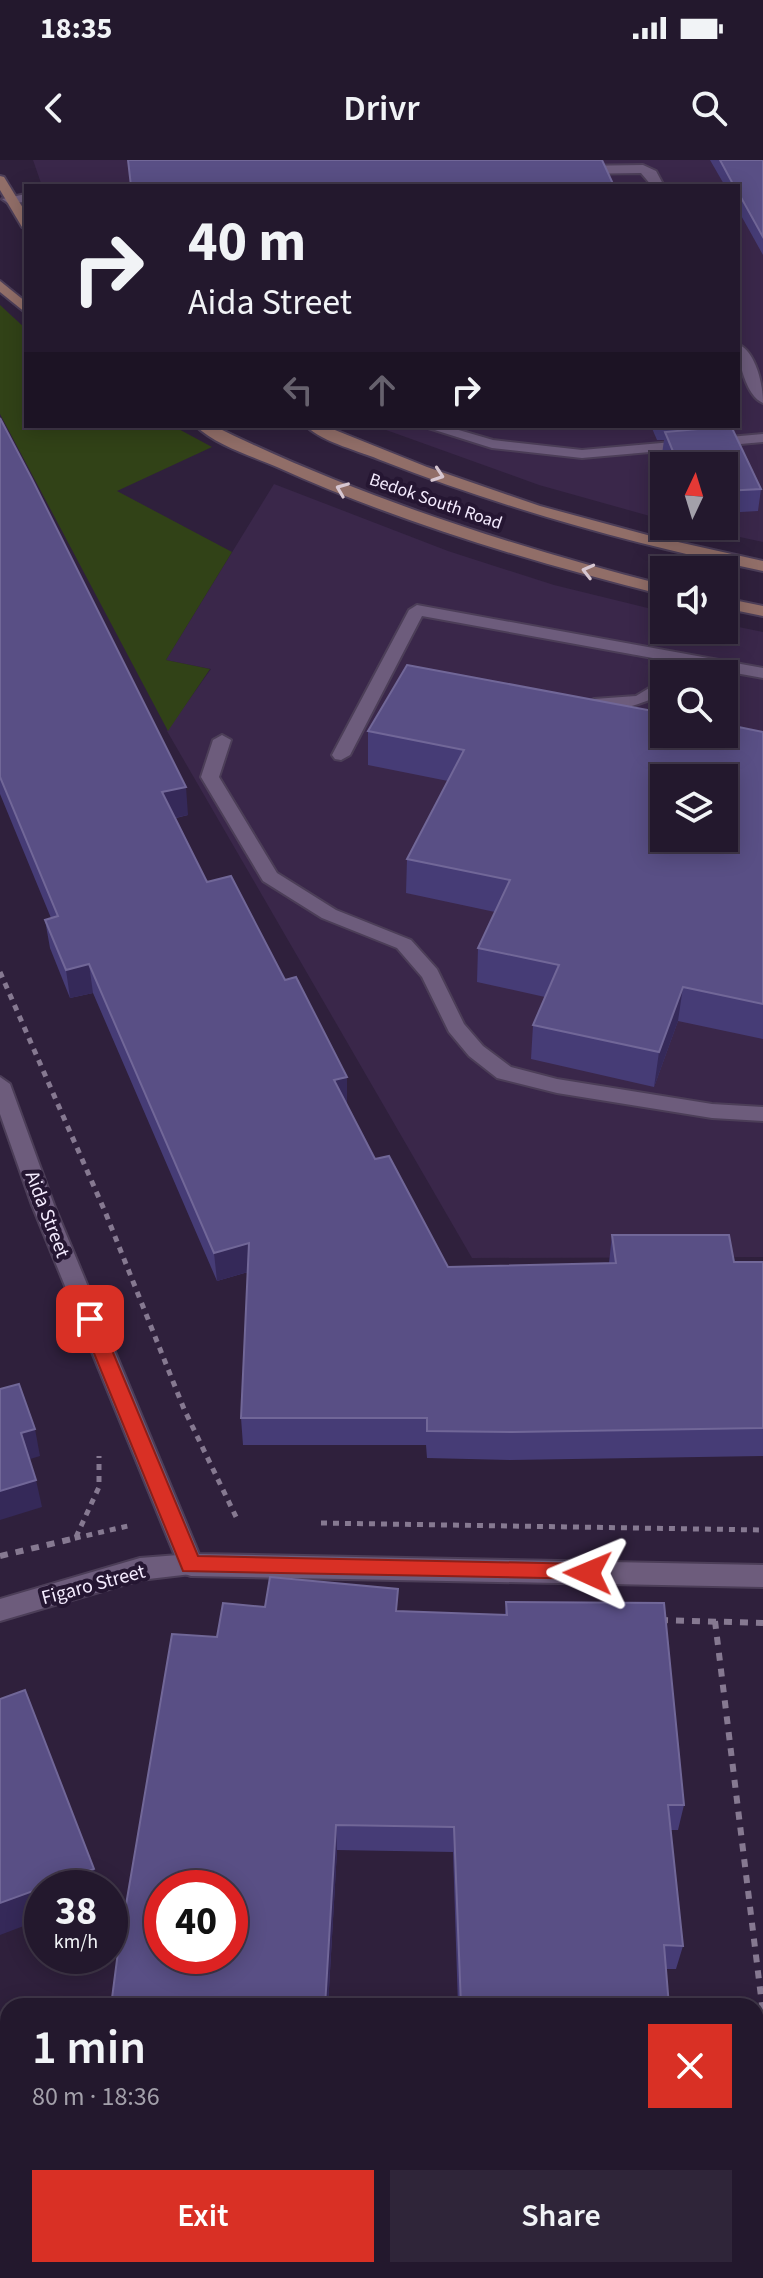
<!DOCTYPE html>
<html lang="en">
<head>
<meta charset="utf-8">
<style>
  body { margin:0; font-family:"Source Sans 3",sans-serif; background:#2f2539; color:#f1f3f6; height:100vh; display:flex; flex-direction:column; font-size:30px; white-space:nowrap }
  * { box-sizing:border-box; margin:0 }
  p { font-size:26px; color:#a3a0aa }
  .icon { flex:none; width:44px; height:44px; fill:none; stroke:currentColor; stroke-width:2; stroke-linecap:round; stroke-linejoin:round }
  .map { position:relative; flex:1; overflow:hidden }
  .side { position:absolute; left:0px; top:1838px; width:764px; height:280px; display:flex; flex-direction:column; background:#23182d; border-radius:24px 24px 0 0; box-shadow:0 4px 20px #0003,0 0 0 2px #403749 }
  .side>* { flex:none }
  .hud { position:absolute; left:24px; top:24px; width:716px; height:244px; border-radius:0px; box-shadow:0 4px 20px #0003,0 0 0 2px #403749; background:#23182d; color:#f1f3f6; overflow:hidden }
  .needle { width:52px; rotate:4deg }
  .controls { position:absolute; left:650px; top:292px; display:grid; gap:16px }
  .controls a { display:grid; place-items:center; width:88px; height:88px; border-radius:0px; background:#23182d; box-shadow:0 4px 20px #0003,0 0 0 2px #403749; font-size:40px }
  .speed { position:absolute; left:24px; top:1710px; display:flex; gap:16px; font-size:40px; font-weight:700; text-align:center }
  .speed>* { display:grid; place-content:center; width:104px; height:104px; border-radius:50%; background:#23182d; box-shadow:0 4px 20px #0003,0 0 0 2px #403749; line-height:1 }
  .speed small { font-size:20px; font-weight:400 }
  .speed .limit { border:12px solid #d22; background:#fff; color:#111 }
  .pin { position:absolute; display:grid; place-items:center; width:68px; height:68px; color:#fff; margin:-34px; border-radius:16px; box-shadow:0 4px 12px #0006 }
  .me { position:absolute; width:88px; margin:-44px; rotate:271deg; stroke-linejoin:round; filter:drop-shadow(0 0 6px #0008) }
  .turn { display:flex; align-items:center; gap:28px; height:168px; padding:0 32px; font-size:36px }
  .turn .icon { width:104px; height:104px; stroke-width:2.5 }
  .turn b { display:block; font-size:56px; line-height:68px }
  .lanes { display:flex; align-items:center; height:76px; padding:0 32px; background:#0003; justify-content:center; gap:40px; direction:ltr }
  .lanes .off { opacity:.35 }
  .round { display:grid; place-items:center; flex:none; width:84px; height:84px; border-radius:0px; background:#2f2539 }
  .overview { display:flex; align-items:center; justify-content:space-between; height:136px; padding:0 32px }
  h1 { font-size:48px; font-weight:600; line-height:60px }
  .action { display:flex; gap:16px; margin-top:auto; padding:16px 32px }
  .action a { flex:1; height:92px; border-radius:0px; background:#d93025; color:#fff; font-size:32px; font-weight:600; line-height:92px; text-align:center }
  .action a+a { background:#2f2539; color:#f1f3f6 }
  .status { display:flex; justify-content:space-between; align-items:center; height:56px; padding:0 40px; background:#23182d; direction:ltr }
  .status svg { height:22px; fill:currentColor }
  header { display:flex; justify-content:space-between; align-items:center; height:104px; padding:0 32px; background:#23182d; font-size:36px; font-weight:600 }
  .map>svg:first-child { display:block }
  .built { fill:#3a274a; fill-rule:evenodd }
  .green { fill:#314217 }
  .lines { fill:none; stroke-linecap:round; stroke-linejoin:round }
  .service-casing { stroke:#4c3e58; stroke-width:4 }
  .minor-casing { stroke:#4c3e58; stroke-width:4 }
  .tertiary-casing { stroke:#4c3e58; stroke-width:4 }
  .secondary-casing { stroke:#4c3e58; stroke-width:4 }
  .path-far1 { stroke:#867991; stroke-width:5; stroke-dasharray:6 6; stroke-linecap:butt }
  .path { stroke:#867991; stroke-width:6; stroke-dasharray:8 8; stroke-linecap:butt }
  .service { fill:#6d5c7c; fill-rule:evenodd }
  .minor { fill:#6d5c7c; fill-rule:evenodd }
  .tertiary { fill:#6d5c7c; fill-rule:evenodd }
  .secondary { fill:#916e68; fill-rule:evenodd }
  .wall { fill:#463c76 }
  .shaded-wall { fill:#352959 }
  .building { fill:#594f85; stroke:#716798; stroke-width:2; fill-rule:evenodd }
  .oneway { stroke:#d6c6d1 }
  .route { fill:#d93025; stroke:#8d1f18; stroke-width:2 }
  .labels { text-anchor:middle; stroke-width:8; stroke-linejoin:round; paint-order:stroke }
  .far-street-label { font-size:18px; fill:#f4ebfe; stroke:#251632 }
  .street-label { font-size:20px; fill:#f4ebfe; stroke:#251632 }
</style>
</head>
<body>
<div class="status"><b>18:35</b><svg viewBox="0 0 49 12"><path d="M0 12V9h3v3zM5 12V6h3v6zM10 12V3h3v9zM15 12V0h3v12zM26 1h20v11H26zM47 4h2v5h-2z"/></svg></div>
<header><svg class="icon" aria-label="back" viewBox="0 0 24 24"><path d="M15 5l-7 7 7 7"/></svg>Drivr<svg class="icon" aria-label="search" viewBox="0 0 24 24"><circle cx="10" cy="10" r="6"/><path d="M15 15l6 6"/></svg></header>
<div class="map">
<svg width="763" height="2118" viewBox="0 0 763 2118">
  <rect width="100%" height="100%" fill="#2f203c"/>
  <g class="built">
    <path d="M 33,0 L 763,0 L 763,382 L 689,366 L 724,366 L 724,306 L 664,306 L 664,360 L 539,325 L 375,266 L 738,266 L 738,26 L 42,26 Z"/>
    <path d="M 274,324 L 448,391 L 554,425 L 664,452 L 664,470 L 724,470 L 724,464 L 763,472 L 763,1097 L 472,1098 L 167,571 L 211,509 L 166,500 ZM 664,514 L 724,514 L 724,574 L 664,574 ZM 664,618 L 724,618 L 724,678 L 664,678 Z"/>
  </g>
  <path class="green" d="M 0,145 L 26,169 L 26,266 L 173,266 L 212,287 L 117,331 L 232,392 L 166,500 L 210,509 L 168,571 L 0,254 Z"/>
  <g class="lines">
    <defs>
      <g id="service">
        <path d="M 643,5 L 656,11 L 664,26 L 652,26 L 641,13 L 576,14 L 570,10 L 576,6 Z"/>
        <path d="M 26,34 L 26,42 L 8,43 L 2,39 Z"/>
        <path d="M 738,184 C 756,192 763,225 763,243 C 746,236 738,201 738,184 Z"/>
        <path d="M 422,266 L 445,266 L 493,280 L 582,290 L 763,274 L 763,282 L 582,298 L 492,288 Z"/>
        <path d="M 417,445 L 763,508 L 763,518 L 422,456 L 350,595 L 341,600 L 335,599 L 332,595 L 409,450 Z"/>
        <path d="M 664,519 L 664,532 C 648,543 602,559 585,544 L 594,539 L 636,536 Z"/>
        <path d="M 222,575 L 231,580 L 219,617 L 277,713 L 336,750 L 411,780 L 437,809 L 464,864 L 483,886 L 511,907 L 557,919 L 712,944 L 763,947 L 763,961 L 712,958 L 557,933 L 497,918 L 469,896 L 449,872 L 422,817 L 397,788 L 322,758 L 263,721 L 201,617 L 213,580 Z"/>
      </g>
      <g id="minor">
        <path d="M 191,1394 L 200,1397 L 204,1405 L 200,1413 L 140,1420 L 0,1461 L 0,1439 L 140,1398 Z"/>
        <rect x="756" y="2021" width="7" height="32"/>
      </g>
      <path id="tertiary" d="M 0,917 L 10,924 L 54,1045 L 199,1394 L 763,1405 L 763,1427 L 191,1416 L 182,1413 L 32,1045 L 0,954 Z"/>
      <g id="secondary">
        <path d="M 0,16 L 4,17 L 26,53 L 26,68 L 22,67 L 0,30 Z"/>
        <path d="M 0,121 L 26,142 L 26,153 L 0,132 Z"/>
        <path d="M 196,266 L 214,266 C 358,337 509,385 664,425 L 664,435 C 532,402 401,363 277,307 C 252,296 215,285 196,266 Z"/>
        <path d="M 306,266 L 325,266 L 427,307 L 540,346 L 651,376 L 763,401 L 763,411 C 633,384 506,349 383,301 C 360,291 324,283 306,266 Z"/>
        <path d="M 724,438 L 763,446 L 763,456 L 724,448 Z"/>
      </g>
    </defs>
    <use href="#service" class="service-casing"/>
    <use href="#minor" class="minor-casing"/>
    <use href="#tertiary" class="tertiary-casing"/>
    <use href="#secondary" class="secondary-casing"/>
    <g class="path-far1">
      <path d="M 0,812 L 106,1054 L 184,1249 L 238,1361"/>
      <path d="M 321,1363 L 763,1370"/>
      <path d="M 76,1377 L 99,1327 L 99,1296"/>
      <path d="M 63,1381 L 132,1365"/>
    </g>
    <g class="path">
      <path d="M 0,1396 L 72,1379"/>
      <path d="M 660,1460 L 763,1463"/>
      <path d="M 715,1461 L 763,1853"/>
    </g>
    <use href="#service" class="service"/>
    <use href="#minor" class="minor"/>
    <use href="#tertiary" class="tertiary"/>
    <use href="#secondary" class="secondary"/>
  </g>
  <g class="wall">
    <path d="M 710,0 L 763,0 L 763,95 L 738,50 L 738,26 L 725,26 Z"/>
    <path d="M 0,258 L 188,655 L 176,658 L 207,722 L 285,820 L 347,917 L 347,946 L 375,999 L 448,1107 L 609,1103 L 612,1075 L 734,1102 L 763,1102 L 763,1296 L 510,1300 L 427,1298 L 426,1285 L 243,1285 L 241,1258 L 248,1112 L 217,1121 L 93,833 L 70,838 L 50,788 L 45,760 L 51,758 L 0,634 Z"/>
    <path d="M 651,266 L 723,266 L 761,329 L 758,351 L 724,353 L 724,306 L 667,306 L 662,294 L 664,280 L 657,280 Z"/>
    <path d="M 368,571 L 763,572 L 763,879 L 678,861 L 654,927 L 531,899 L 533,865 L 545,837 L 477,822 L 478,788 L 495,752 L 406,733 L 407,699 L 448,621 L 368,605 Z"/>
    <path d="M 506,1442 L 684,1645 L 678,1670 L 670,1670 L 683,1786 L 676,1809 L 666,1809 L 669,1846 L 458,1846 L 453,1692 L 337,1690 L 328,1846 L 111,1846 L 217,1477 L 265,1447 L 505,1455 Z"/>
  </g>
  <g class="shaded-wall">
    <path d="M 186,627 L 188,655 L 165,660 L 162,632 Z"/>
    <path d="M 89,804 L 93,833 L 70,838 L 66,810 Z"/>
    <path d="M 683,827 L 678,861 L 654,927 L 659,892 Z"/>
    <path d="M 347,917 L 347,946 L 334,920 Z"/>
    <path d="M 249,1083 L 251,1111 L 217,1121 L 214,1093 Z"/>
    <path d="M 35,1269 L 40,1296 L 27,1300 L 21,1273 Z"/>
    <path d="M 36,1320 L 42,1347 L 0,1360 L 0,1331 Z"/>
    <path d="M 336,1665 L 337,1690 L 328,1846 L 325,1846 Z"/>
    <path d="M 94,1709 L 98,1728 L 42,1728 L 42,1759 L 0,1775 L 0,1743 Z"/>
  </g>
  <g class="building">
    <path d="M 128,0 L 602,0 L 614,26 L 131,26 Z"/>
    <path d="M 720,0 L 763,0 L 763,77 L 738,32 L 738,26 L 734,26 Z"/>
    <path d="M 0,258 L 32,319 L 186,627 L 162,632 L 207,722 L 231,716 L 285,820 L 296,817 L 347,917 L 334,920 L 375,999 L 389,996 L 448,1107 L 616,1103 L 612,1075 L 729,1075 L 734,1102 L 763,1102 L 763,1268 L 513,1272 L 427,1271 L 427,1258 L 241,1258 L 249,1083 L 214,1093 L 89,804 L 66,810 L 45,760 L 58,756 L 0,617 Z"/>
    <path d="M 731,266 L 761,329 L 724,331 L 724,306 L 679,306 L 665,272 Z"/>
    <path d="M 407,505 L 664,553 L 664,574 L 724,574 L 724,564 L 763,572 L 763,844 L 683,827 L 659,892 L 533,865 L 559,805 L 478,788 L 510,720 L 407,699 L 464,590 L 368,571 ZM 664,618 L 724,618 L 724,678 L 664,678 Z"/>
    <path d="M 19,1224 L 35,1269 L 21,1273 L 36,1320 L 0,1331 L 0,1229 Z"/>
    <path d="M 270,1417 L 398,1429 L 396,1451 L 507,1455 L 506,1442 L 664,1443 L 684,1645 L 668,1645 L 683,1786 L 664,1785 L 669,1846 L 461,1846 L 454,1667 L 336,1665 L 325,1846 L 111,1846 L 118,1792 L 172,1474 L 217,1477 L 223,1443 L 265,1447 ZM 162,1728 L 230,1728 L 230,1796 L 162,1796 Z"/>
    <path d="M 25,1530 L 94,1709 L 0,1743 L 0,1539 Z"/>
    <rect x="93" y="2110" width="242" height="8"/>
    <path d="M 458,2110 L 701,2110 L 702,2118 L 458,2118 Z"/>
  </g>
  <defs><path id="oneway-chevron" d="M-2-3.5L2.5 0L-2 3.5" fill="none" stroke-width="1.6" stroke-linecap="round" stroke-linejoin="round" transform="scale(2)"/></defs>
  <g class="oneway">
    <use href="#oneway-chevron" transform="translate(438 315) rotate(19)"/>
    <use href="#oneway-chevron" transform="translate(342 329) rotate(-158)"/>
    <use href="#oneway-chevron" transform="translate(588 411) rotate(-166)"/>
  </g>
  <path class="route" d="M 90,1152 L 99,1159 L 198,1396 L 588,1404 L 595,1407 L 598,1413 L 595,1419 L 183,1411 L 80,1159 Z"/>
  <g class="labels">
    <g class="far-street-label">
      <text transform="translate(436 341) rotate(19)" y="6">Bedok South Road</text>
    </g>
    <g class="street-label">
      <text transform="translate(48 1054) rotate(69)" y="7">Aida Street</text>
      <text transform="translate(93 1424) rotate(-15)" y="7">Figaro Street</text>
    </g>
  </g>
</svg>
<div class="controls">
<a><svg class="needle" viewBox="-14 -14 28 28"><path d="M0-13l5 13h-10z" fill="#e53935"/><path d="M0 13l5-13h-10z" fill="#a3a0aa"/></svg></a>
<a><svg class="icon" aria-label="sound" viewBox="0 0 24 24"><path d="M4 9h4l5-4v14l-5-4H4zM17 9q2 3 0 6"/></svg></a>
<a><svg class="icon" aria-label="search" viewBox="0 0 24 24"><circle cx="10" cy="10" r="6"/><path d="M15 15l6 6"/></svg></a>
<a><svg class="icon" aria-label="layers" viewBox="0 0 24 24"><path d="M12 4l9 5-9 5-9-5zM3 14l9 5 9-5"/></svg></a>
</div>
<div class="speed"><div>38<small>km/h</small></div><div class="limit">40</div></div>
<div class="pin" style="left:90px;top:1159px;background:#d93025"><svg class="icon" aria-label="arrive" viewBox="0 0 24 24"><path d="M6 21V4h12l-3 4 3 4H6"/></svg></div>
<svg class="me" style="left:588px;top:1413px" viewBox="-20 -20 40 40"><path d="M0-17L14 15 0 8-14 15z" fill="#d93025" stroke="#fff" stroke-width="4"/></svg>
<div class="hud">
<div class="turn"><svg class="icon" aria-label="right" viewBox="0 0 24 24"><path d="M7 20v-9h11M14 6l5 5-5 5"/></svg><div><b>40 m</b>Aida Street</div></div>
<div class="lanes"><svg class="icon off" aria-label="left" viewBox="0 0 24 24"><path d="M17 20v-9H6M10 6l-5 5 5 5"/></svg><svg class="icon off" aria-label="ahead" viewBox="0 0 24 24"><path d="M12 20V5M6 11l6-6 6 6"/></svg><svg class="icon" aria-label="right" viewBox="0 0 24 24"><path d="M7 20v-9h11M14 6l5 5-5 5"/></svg></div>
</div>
<section class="side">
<div class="overview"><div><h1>1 min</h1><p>80 m · 18:36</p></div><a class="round" style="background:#d93025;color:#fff"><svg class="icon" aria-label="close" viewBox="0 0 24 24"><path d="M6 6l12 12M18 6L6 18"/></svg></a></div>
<div class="action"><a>Exit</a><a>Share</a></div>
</section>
</div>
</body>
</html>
